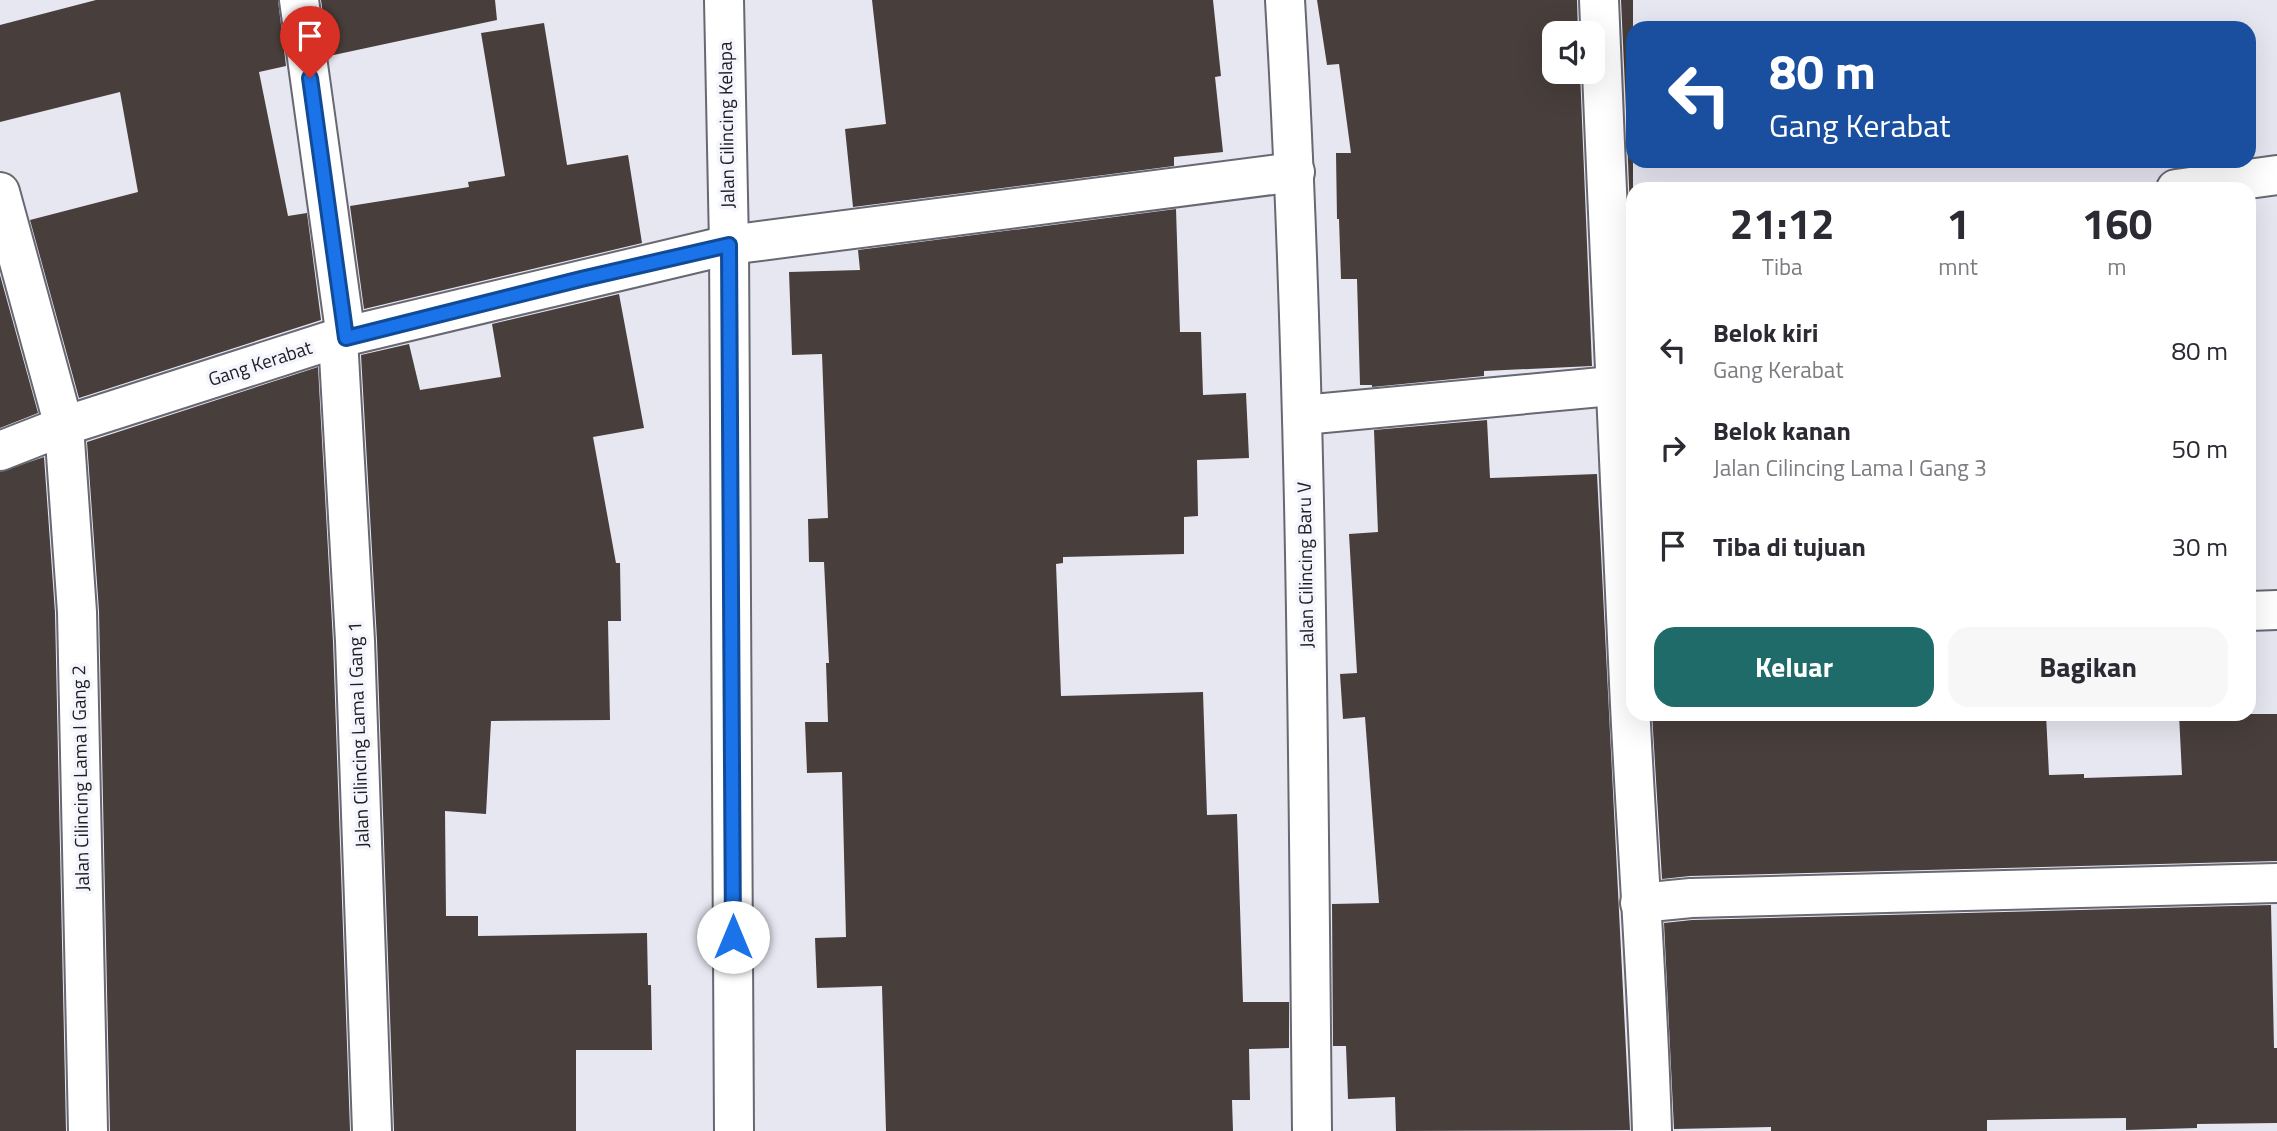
<!DOCTYPE html>
<html lang="id">
<head>
<meta charset="utf-8">
<style>
  body { margin:0; font-family:"Titillium Web",sans-serif; background:#f7f7f7; color:#2b2b33; height:100vh; display:flex; flex-direction:column; font-size:26px; white-space:nowrap }
  * { box-sizing:border-box; margin:0 }
  p { font-size:23px; color:#7c7c81 }
  .icon { flex:none; width:38px; height:38px; fill:none; stroke:currentColor; stroke-width:2; stroke-linecap:round; stroke-linejoin:round }
  .map { position:relative; flex:1; overflow:hidden }
  .drawer { position:absolute; left:1626px; top:182px; width:630px; height:539px; display:flex; flex-direction:column; background:#fff; border-radius:21px; box-shadow:0 7px 28px #0002 }
  .drawer>* { flex:none }
  .guide { position:absolute; left:1626px; top:21px; width:630px; height:147px; border-radius:21px; box-shadow:0 7px 28px #0002; background:#1a4fa0; color:#fff; overflow:hidden }
  .controls { position:absolute; left:1542px; top:21px; display:grid; gap:14px }
  .controls a { display:grid; place-items:center; width:63px; height:63px; border-radius:14px; background:#fff; box-shadow:0 7px 28px #0002; font-size:35px }
  .pin { position:absolute; display:grid; place-items:center; width:60px; height:60px; color:#fff; margin:-72px -30px; border-radius:50% 50% 50% 0; rotate:-45deg; box-shadow:0 0 7px #0007 }
  .pin .icon { rotate:45deg }
  .me { position:absolute; width:77px; margin:-38px; rotate:0deg; stroke-linejoin:round; filter:drop-shadow(0 0 5px #0008) }
  .turn { display:flex; align-items:center; gap:24px; height:147px; padding:0 28px; font-size:32px }
  .turn .icon { width:91px; height:91px; stroke-width:2.5 }
  .turn b { display:block; font-size:49px; line-height:60px }
  .eta { display:flex; justify-content:space-evenly; align-items:center; height:119px; text-align:center }
  .eta b { font-size:42px; font-weight:700; line-height:49px }
  .action { display:flex; gap:14px; margin-top:auto; padding:14px 28px }
  .action a { flex:1; height:80px; border-radius:21px; background:#1f6b6a; color:#fff; font-size:28px; font-weight:700; line-height:80px; text-align:center }
  .action a+a { background:#f7f7f7; color:#2b2b33 }
  ul { padding:0; list-style:none }
  li { display:flex; align-items:center; gap:21px; height:98px; padding:0 28px }
  li div { flex:1 }
  li b { display:block; font-size:26px }
  li em { font-style:normal }
  .map>svg:first-child { display:block }
  .building { fill:#483e3b }
  .lines { fill:none; stroke-linecap:round; stroke-linejoin:round }
  .minor-casing { stroke:#676871; stroke-width:42 }
  .minor { stroke:#fff; stroke-width:38 }
  .route-casing { stroke:#114b97; stroke-width:18 }
  .route { stroke:#1a73e8; stroke-width:12 }
  .labels { text-anchor:middle; stroke-width:7; stroke-linejoin:round; paint-order:stroke }
  .street-label { font-size:19px; fill:#1e1e22; stroke:#f4f5fd }
</style>
</head>
<body>
<div class="map">
<svg width="2277" height="1131" viewBox="0 0 2277 1131">
  <rect width="100%" height="100%" fill="#e7e7f2"/>
  <g class="building">
    <path d="M 96,0 L 278,0 L 286,66 L 259,72 L 288,216 L 307,213 L 321,320 L 79,398 L 30,220 L 138,192 L 120,92 L 0,122 L 0,25 Z"/>
    <path d="M 321,0 L 495,0 L 497,20 L 329,56 Z"/>
    <path d="M 872,0 L 1213,0 L 1221,76 L 1215,77 L 1223,152 L 1174,157 L 1174,166 L 853,207 L 845,129 L 886,124 Z"/>
    <path d="M 1317,0 L 1577,0 L 1578,33 L 1554,33 L 1554,72 L 1580,72 L 1592,366 L 1484,371 L 1484,376 L 1372,387 L 1372,385 L 1360,385 L 1357,279 L 1341,279 L 1339,219 L 1337,219 L 1336,153 L 1351,153 L 1339,64 L 1327,65 Z"/>
    <path d="M 1621,0 L 1633,0 L 1633,284 L 1625,87 Z"/>
    <path d="M 544,23 L 567,165 L 628,155 L 642,243 L 364,309 L 350,206 L 469,187 L 468,182 L 505,176 L 481,33 Z"/>
    <path d="M 1176,209 L 1180,332 L 1201,332 L 1203,395 L 1246,393 L 1249,458 L 1197,460 L 1198,516 L 1184,517 L 1184,554 L 1063,557 L 1063,563 L 1056,564 L 1061,696 L 1203,692 L 1207,815 L 1237,814 L 1243,1002 L 1289,1002 L 1289,1048 L 1249,1049 L 1250,1100 L 1232,1100 L 1233,1131 L 886,1131 L 882,986 L 817,988 L 815,938 L 846,937 L 842,772 L 807,773 L 805,722 L 828,722 L 826,663 L 829,663 L 824,562 L 809,562 L 808,519 L 828,518 L 822,354 L 792,355 L 789,272 L 860,270 L 858,250 Z"/>
    <path d="M 0,275 L 38,413 L 0,428 Z"/>
    <path d="M 619,294 L 644,428 L 593,437 L 616,563 L 620,563 L 621,621 L 608,621 L 610,720 L 491,721 L 486,814 L 445,811 L 446,916 L 478,916 L 478,936 L 647,933 L 648,985 L 651,985 L 652,1050 L 576,1050 L 576,1131 L 394,1131 L 377,640 L 361,355 L 409,344 L 420,390 L 501,377 L 492,324 Z"/>
    <path d="M 318,367 L 333,642 L 350,1131 L 110,1131 L 99,611 L 87,442 Z"/>
    <path d="M 1487,420 L 1490,478 L 1597,474 L 1630,1130 L 1396,1131 L 1395,1097 L 1348,1099 L 1346,1046 L 1333,1046 L 1332,904 L 1379,903 L 1365,717 L 1343,719 L 1340,674 L 1357,673 L 1349,534 L 1378,532 L 1374,430 Z"/>
    <path d="M 44,457 L 55,613 L 66,1131 L 0,1131 L 0,472 Z"/>
    <path d="M 1652,714 L 2046,714 L 2049,775 L 2084,774 L 2084,778 L 2182,775 L 2179,714 L 2277,714 L 2277,861 L 1690,876 L 1662,879 Z"/>
    <path d="M 2271,905 L 2274,1048 L 2277,1048 L 2277,1123 L 2197,1124 L 2197,1128 L 2126,1130 L 2126,1118 L 1987,1120 L 1987,1131 L 1771,1131 L 1771,1127 L 1674,1129 L 1664,923 L 1692,920 Z"/>
  </g>
  <g class="lines">
    <defs>
      <g id="minor">
        <path d="M 299,0 L 346,338"/>
        <path d="M 724,0 L 729,245 L 734,1131"/>
        <path d="M 1285,0 C 1307,377 1308,754 1312,1131"/>
        <path d="M 1599,0 C 1609,235 1618,470 1630,705 C 1637,847 1648,989 1652,1131"/>
        <path d="M 2176,189 L 2277,175"/>
        <path d="M 0,192 L 64,426 L 77,612 L 88,1131"/>
        <path d="M 338,338 L 355,641 L 372,1131"/>
        <path d="M 1303,415 L 1633,384"/>
        <path d="M 0,451 L 64,426 L 338,338 L 729,245 L 1295,172"/>
        <path d="M 2249,611 L 2277,610"/>
        <path d="M 1640,903 L 1691,898 L 2277,883"/>
      </g>
    </defs>
    <use href="#minor" class="minor-casing"/>
    <use href="#minor" class="minor"/>
  </g>
  <g class="lines">
    <defs>
      <path id="route" d="M 310,78 L 346,338 L 581,279 L 729,245 L 733,937"/>
    </defs>
    <use href="#route" class="route-casing"/>
    <use href="#route" class="route"/>
  </g>
  <g class="labels">
    <g class="street-label">
      <text transform="translate(726 125) rotate(-91)" y="7">Jalan Cilincing Kelapa</text>
      <text transform="translate(260 363) rotate(-18)" y="7">Gang Kerabat</text>
      <text transform="translate(1305 565) rotate(-91)" y="7">Jalan Cilincing Baru V</text>
      <text transform="translate(358 735) rotate(-92)" y="7">Jalan Cilincing Lama I Gang 1</text>
      <text transform="translate(80 778) rotate(-91)" y="7">Jalan Cilincing Lama I Gang 2</text>
    </g>
  </g>
</svg>
<div class="controls">
<a><svg class="icon" aria-label="sound" viewBox="0 0 24 24"><path d="M4 9h4l5-4v14l-5-4H4zM17 9q2 3 0 6"/></svg></a>
</div>
<div class="pin" style="left:310px;top:78px;background:#d93025"><svg class="icon" aria-label="arrive" viewBox="0 0 24 24"><path d="M6 21V4h12l-3 4 3 4H6"/></svg></div>
<svg class="me" style="left:733px;top:937px" viewBox="-20 -20 40 40"><circle r="19" fill="#fff"/><path d="M0-13L10 11 0 6-10 11z" fill="#1a73e8"/></svg>
<div class="guide">
<div class="turn"><svg class="icon" aria-label="left" viewBox="0 0 24 24"><path d="M17 20v-9H6M10 6l-5 5 5 5"/></svg><div><b>80 m</b>Gang Kerabat</div></div>
</div>
<section class="drawer">
<div class="eta">
<div><b>21:12</b><p>Tiba</p></div>
<div><b>1</b><p>mnt</p></div>
<div><b>160</b><p>m</p></div>
</div>
<ul>
<li><svg class="icon" aria-label="left" viewBox="0 0 24 24"><path d="M17 20v-9H6M10 6l-5 5 5 5"/></svg><div><b>Belok kiri</b><p>Gang Kerabat</p></div><em>80 m</em></li>
<li><svg class="icon" aria-label="right" viewBox="0 0 24 24"><path d="M7 20v-9h11M14 6l5 5-5 5"/></svg><div><b>Belok kanan</b><p>Jalan Cilincing Lama I Gang 3</p></div><em>50 m</em></li>
<li><svg class="icon" aria-label="arrive" viewBox="0 0 24 24"><path d="M6 21V4h12l-3 4 3 4H6"/></svg><div><b>Tiba di tujuan</b></div><em>30 m</em></li>
</ul>
<div class="action"><a>Keluar</a><a>Bagikan</a></div>
</section>
</div>
</body>
</html>
